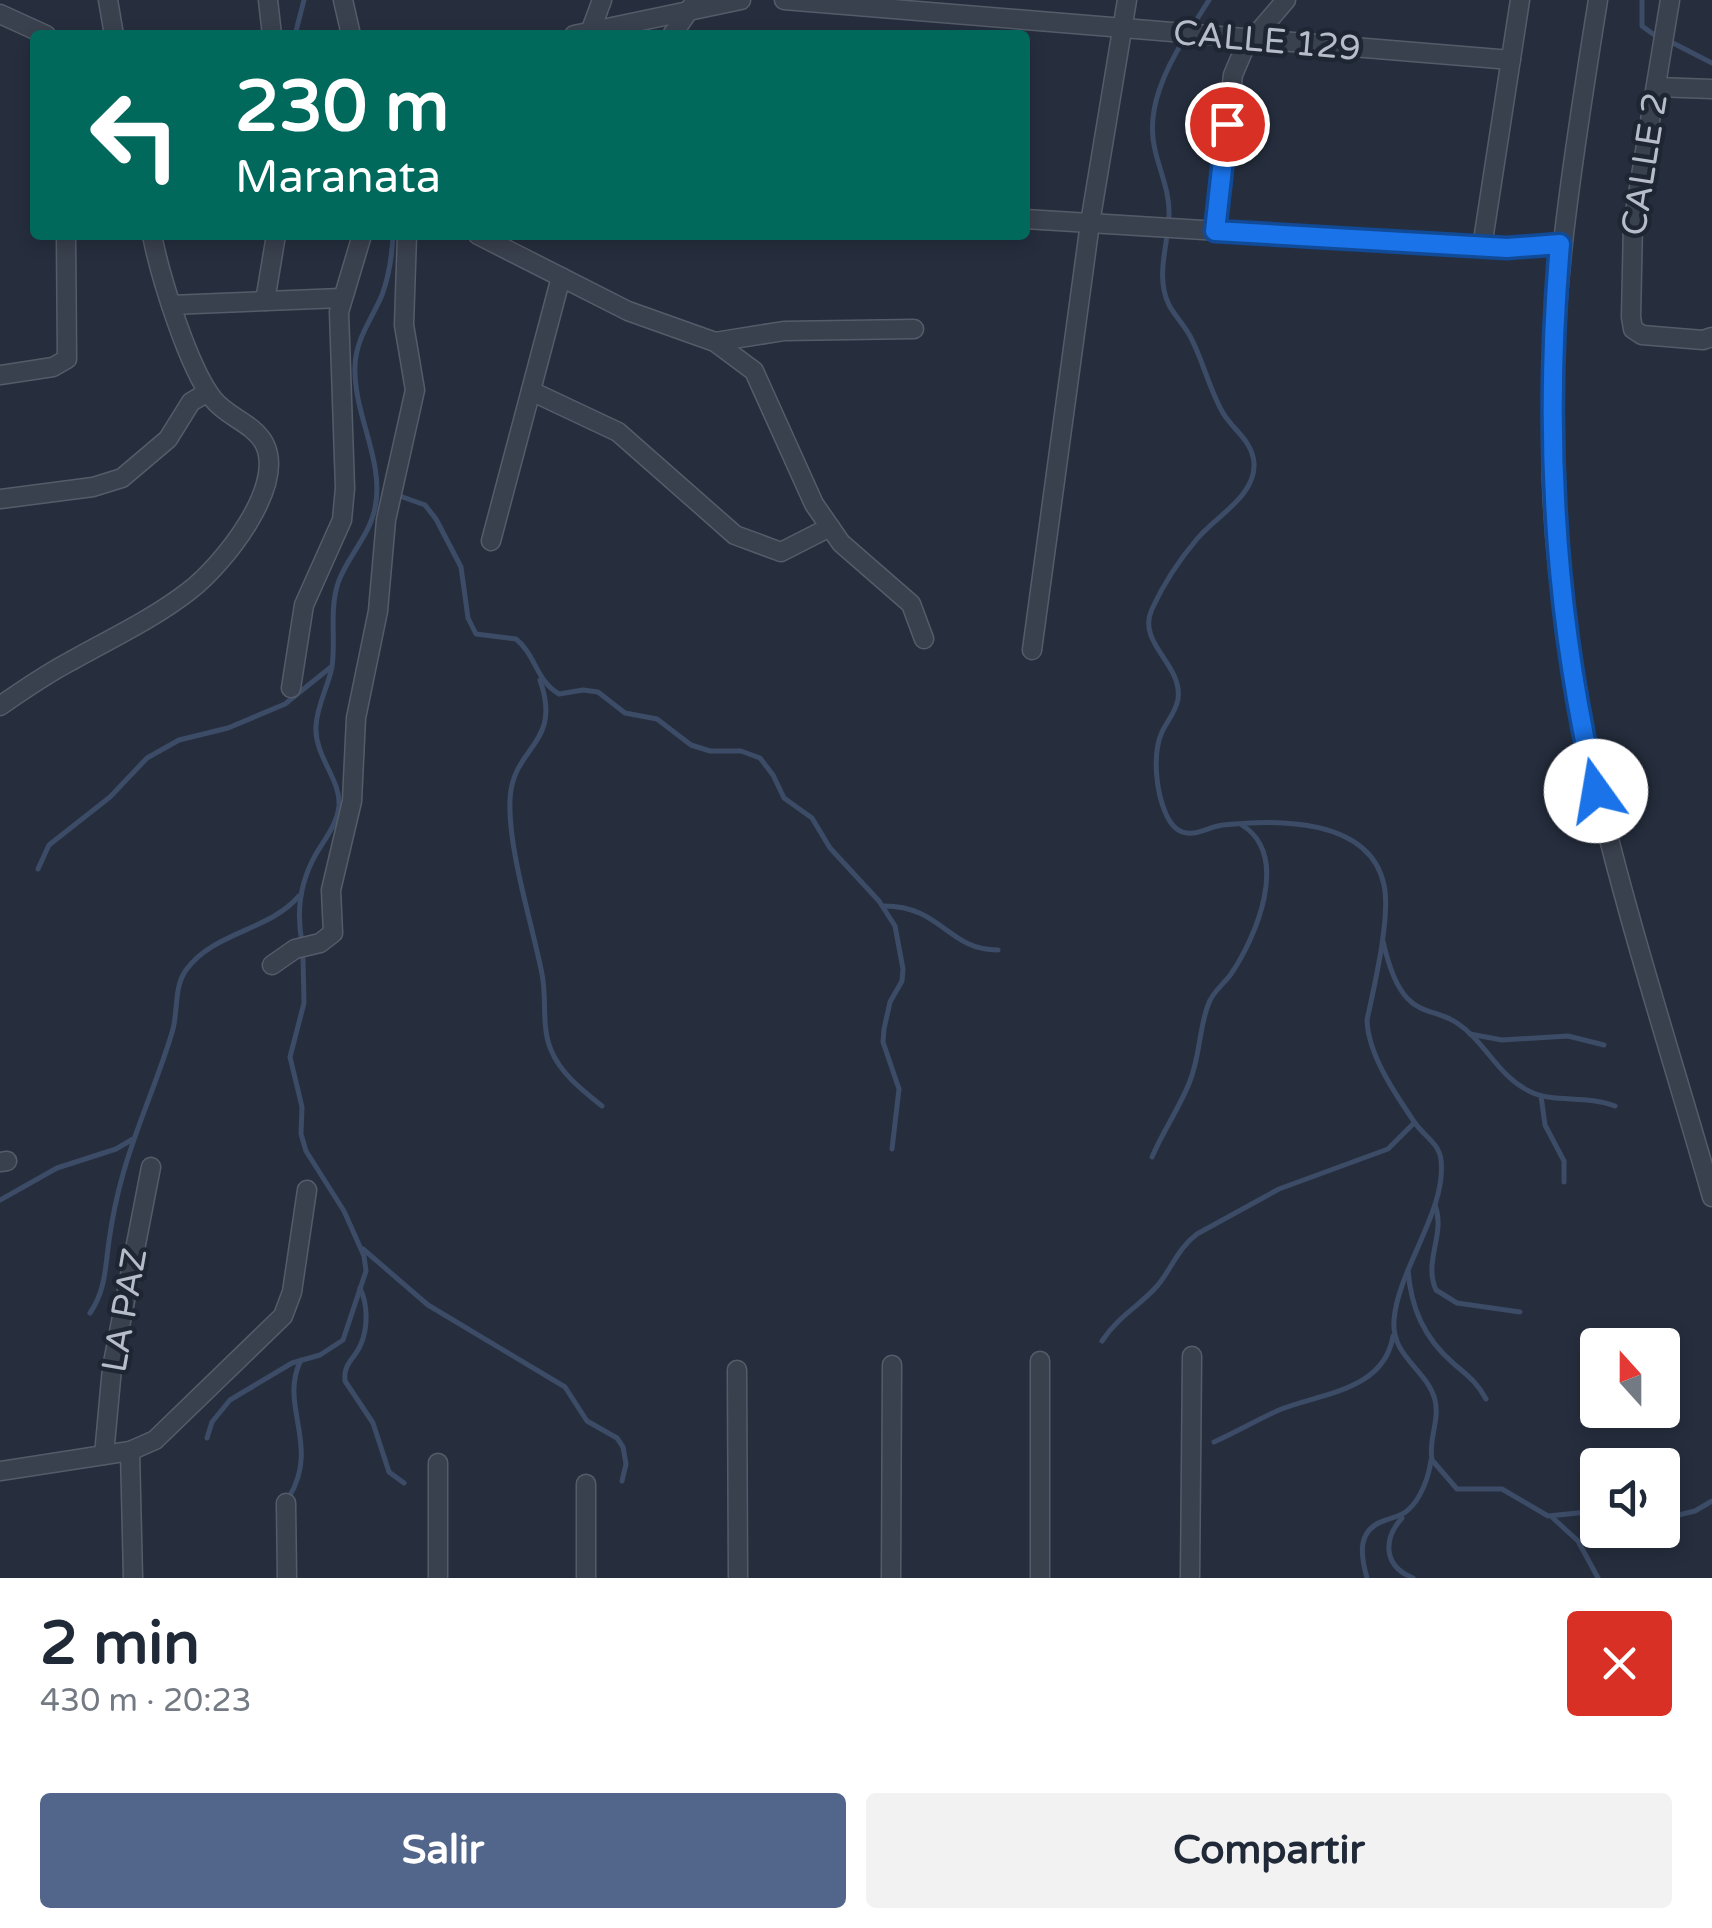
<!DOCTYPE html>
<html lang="es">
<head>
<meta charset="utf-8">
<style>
  body { margin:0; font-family:"Varela Round",sans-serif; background:#f2f2f3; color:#1f2937; height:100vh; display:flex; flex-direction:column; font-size:38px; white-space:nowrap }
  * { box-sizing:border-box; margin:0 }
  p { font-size:32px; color:#747a83 }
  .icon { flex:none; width:55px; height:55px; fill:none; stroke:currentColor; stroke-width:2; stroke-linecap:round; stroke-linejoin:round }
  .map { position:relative; height:1578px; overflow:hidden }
  .details { display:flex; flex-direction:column; background:#fff; flex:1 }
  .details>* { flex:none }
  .hud { position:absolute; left:30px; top:30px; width:1000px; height:210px; border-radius:10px; box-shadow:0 5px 15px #0003; background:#00695c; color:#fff; overflow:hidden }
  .needle { width:65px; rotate:339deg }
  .controls { position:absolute; left:1580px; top:1328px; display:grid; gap:20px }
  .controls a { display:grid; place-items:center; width:100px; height:100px; border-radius:10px; background:#fff; box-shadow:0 5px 15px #0003; font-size:50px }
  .pin { position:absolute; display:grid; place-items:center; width:85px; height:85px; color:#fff; margin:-42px; border:5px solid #fff; border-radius:50%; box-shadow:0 2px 10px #0007 }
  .me { position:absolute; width:110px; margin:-55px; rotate:347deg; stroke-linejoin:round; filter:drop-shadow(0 0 8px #0008) }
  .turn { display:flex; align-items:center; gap:35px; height:210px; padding:0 40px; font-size:45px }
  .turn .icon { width:130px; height:130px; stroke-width:2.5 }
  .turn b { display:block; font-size:70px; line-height:85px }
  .round { display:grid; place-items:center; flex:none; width:105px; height:105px; border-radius:10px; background:#f2f2f3 }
  .headline { display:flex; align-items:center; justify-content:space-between; height:170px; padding:0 40px }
  h1 { font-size:60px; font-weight:700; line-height:75px }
  .primary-button { display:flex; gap:20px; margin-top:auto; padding:20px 40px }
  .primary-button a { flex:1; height:115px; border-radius:10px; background:#52668c; color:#fff; font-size:40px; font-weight:700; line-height:115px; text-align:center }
  .primary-button a+a { background:#f2f2f3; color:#1f2937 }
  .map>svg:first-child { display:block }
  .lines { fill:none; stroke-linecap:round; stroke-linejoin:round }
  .stream { stroke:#3c4b66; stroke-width:5 }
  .minor-casing { stroke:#555c69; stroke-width:21 }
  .minor { stroke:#3a414e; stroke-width:18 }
  .route-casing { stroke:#114b97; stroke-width:25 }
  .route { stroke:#1a73e8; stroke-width:18 }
  .labels { text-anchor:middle; stroke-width:9; stroke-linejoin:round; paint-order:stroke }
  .street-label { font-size:35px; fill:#b6bcc9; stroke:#1f2633 }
</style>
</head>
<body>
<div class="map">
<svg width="1712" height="1578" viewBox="0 0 1712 1578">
  <rect width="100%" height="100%" fill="#262e3e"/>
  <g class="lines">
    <g class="stream">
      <path d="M 1642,0 L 1642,26 L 1653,34"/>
      <path d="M 1192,27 L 1209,0"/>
      <path d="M 295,35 L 304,0"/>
      <path d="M 1186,36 C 1166,68 1145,110 1155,150 C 1160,172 1170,192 1169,216 C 1168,246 1155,276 1169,305 C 1175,316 1184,325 1190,336 C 1203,360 1209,389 1223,413 C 1233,430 1252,440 1254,463 C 1256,496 1216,516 1197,539 C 1180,559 1163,585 1152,609 C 1136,643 1183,664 1178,699 C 1176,712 1167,721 1162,732 C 1152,754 1156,792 1166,814 C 1170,823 1176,832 1187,833 C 1199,835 1211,826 1223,825 C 1277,819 1370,818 1384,885 C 1391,917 1374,987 1367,1020 C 1368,1055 1396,1095 1415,1123 C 1424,1136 1439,1143 1441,1160 C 1447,1210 1398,1269 1394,1320 C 1391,1357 1427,1369 1435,1400 C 1440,1420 1428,1440 1432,1460 L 1457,1489 L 1502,1489 L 1548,1516 L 1598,1511"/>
      <path d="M 1673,43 L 1712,63"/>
      <path d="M 397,495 L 425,505 L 436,519 L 461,567 L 468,618 L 476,634 L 516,639 C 536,655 536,681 559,694 L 583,690 L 598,692 L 625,713 L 657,719 L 691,745 L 710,751 L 741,751 L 760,758 L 773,775 L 784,798 L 812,818 L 830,848 L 879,901 L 895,926 L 903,969 L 902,981 L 890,1002 L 884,1029 L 883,1042 L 899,1089 L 892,1149"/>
      <path d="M 540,680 C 563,746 512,745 510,800 C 508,850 532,923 542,974 C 547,998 541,1027 551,1050 C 561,1074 582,1090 602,1106"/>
      <path d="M 38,869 L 49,845 L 110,797 L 147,758 L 179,740 L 228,728 L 285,704 L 331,667"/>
      <path d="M 884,906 C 942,906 947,950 998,950"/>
      <path d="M 1383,941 C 1387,959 1394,985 1408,999 C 1421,1013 1441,1012 1457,1023 C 1485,1041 1498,1077 1531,1092 C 1553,1103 1587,1095 1615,1106"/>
      <path d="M 302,942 C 296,911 300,882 316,854 C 325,839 337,824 339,806 C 341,779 314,756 316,726 C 317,705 328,687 332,667 C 336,639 329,611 338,583 C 347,557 369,537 375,508 C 385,461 353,414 355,366 C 356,338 372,319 382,295 C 389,276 392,256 393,235"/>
      <path d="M 1470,1034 L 1502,1040 L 1568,1036 L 1604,1045"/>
      <path d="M 1541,1096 L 1545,1125 L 1564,1161 L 1564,1182"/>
      <path d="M 1152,1157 C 1163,1131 1180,1107 1190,1081 C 1200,1056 1199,1029 1208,1005 C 1212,992 1224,984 1231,974 C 1256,937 1291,856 1242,825"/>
      <path d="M 0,1200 L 57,1168 L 116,1149 L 133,1139"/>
      <path d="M 1435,1205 C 1446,1234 1423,1261 1436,1290 L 1457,1303 L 1520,1312"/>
      <path d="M 363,1249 L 428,1305 L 565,1387 L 587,1421 L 617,1438 L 623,1447 L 626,1464 L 622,1481"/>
      <path d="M 1408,1270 C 1411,1308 1424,1338 1453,1363 C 1467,1375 1477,1382 1486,1399"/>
      <path d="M 360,1288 C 368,1305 368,1327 361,1344 C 355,1359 343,1363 345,1381 L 373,1423 L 389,1472 L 404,1483"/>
      <path d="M 90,1313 C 106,1289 105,1268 109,1241 C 112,1219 117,1195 123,1174 C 137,1124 159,1078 173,1029 C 178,1010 174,987 186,970 C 213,932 269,931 299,896"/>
      <path d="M 1102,1341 C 1120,1314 1139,1307 1158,1285 C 1172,1268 1178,1248 1197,1234 L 1279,1189 L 1388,1149 L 1414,1123"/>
      <path d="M 207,1438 L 212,1422 L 230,1400 L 292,1363 L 320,1355 L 343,1340 L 366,1271 L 364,1256 L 344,1211 L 306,1151 L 301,1134 L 302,1107 L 290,1057 L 304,1003 L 303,958"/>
      <path d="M 1214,1442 C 1236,1432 1257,1420 1279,1410 C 1321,1393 1384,1391 1393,1336"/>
      <path d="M 289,1497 C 321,1445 278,1405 301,1360"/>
      <path d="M 1402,1518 C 1383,1539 1383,1566 1413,1578"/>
      <path d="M 1553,1518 L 1578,1541 L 1598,1578"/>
      <path d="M 1662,1519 L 1695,1511 L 1712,1501"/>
      <path d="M 1367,1578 C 1360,1553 1357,1529 1386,1520 C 1394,1517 1402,1516 1408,1510 C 1421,1499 1429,1476 1431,1460"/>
    </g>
    <defs>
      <g id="minor">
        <path d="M 108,0 L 114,35"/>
        <path d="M 268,0 L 272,35"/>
        <path d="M 343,0 L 351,35"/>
        <path d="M 784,0 L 1511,60"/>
        <path d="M 1598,0 C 1572,162 1547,317 1552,482 C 1561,728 1645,962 1712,1197"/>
        <path d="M 1670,0 L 1633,224 L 1631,317 L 1633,329 L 1642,335 L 1703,340 L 1712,337"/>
        <path d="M 0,14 L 46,35"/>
        <path d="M 574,35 L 741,0"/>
        <path d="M 589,35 L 602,0"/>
        <path d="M 672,35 L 692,6"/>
        <path d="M 1656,87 L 1712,89"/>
        <path d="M 1025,219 L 1495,248 L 1560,244"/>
        <path d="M 1215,231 L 1233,75 L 1244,49 L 1286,0"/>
        <path d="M 478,235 L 628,311 L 715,342 L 754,371 L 814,504 L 841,543 L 911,604 L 924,639"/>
        <path d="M 1482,247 L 1520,0"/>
        <path d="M 265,301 L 276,235"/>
        <path d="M 171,305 L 341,298"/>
        <path d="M 715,342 L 784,331 L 914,329"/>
        <path d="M 0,375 L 53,367 L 67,359 L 66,235"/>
        <path d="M 531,391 L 618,432 L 735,535 L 781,552 L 830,527"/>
        <path d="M 0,499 L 93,487 L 122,478 L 168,439 L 191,402 L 208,392"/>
        <path d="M 491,541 L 561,277"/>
        <path d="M 1032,650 L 1090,223 L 1127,0"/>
        <path d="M 291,688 L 304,605 L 342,520 L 345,488 L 339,312 L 362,235"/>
        <path d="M 0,706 C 23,690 46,674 71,661 C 110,639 153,619 189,591 C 222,566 287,486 264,443 C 253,423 227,417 213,399 C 188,367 160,276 152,235"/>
        <path d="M 272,965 L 295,949 L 320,943 L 333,933 L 331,890 L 352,801 L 356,718 L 378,611 L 386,520 L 415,390 L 404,325 L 407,235"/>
        <path d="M 0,1162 L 7,1161"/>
        <path d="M 1040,1361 L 1040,1578"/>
        <path d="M 737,1370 L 738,1578"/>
        <path d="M 130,1451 L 133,1578"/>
        <path d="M 104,1455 L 112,1368 L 151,1167"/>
        <path d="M 438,1463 L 438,1578"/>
        <path d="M 0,1471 L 130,1451 L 155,1440 L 283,1316 L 292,1292 L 307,1190"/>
        <path d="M 586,1484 L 586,1578"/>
        <path d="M 286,1503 L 287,1578"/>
        <path d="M 891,1578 L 892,1365"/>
        <path d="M 1190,1578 L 1192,1356"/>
      </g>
    </defs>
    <use href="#minor" class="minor-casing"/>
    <use href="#minor" class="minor"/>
  </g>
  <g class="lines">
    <defs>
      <path id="route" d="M 1227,124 L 1215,231 L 1507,248 L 1560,244 C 1544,429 1553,610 1596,791"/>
    </defs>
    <use href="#route" class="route-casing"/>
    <use href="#route" class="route"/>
  </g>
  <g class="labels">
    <g class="street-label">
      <text transform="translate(1267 40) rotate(5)" y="12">CALLE 129</text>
      <text transform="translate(1644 164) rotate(-81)" y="12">CALLE 2</text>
      <text transform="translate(124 1310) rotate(-80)" y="12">LA PAZ</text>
    </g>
  </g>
</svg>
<div class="controls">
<a><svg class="needle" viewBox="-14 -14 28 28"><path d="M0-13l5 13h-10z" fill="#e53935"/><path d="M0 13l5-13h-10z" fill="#747a83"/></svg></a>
<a><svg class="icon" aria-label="sound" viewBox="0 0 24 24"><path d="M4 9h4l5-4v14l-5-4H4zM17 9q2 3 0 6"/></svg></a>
</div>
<div class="pin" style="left:1227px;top:124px;background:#d93025"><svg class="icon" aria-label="arrive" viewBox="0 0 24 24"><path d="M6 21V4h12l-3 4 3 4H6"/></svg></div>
<svg class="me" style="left:1596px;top:791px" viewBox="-20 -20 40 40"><circle r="19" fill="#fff"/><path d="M0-13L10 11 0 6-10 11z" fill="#1a73e8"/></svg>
<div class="hud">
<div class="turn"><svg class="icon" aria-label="left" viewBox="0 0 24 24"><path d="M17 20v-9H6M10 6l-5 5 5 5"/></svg><div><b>230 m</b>Maranata</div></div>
</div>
</div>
<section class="details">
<div class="headline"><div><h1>2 min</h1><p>430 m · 20:23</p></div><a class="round" style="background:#d93025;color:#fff"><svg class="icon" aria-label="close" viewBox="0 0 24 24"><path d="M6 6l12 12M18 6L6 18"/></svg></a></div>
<div class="primary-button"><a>Salir</a><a>Compartir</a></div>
</section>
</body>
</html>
